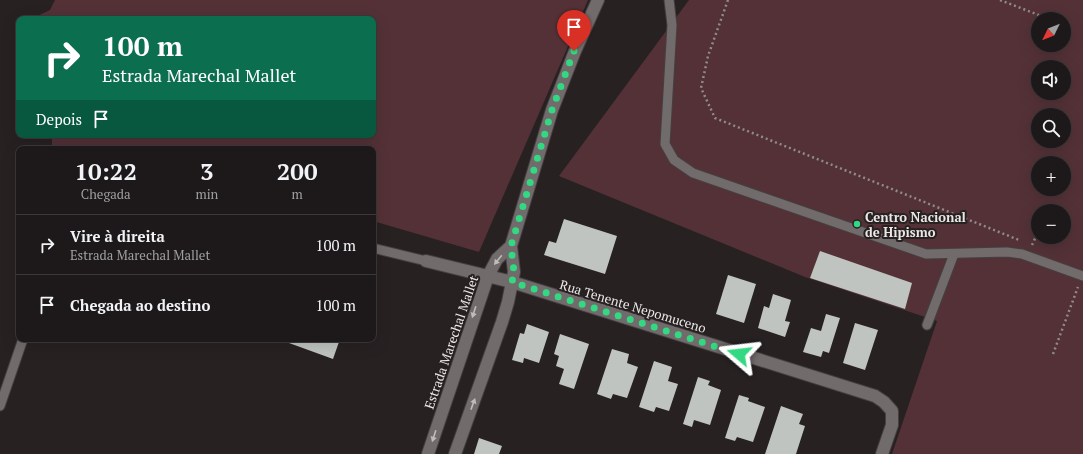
<!DOCTYPE html>
<html lang="pt">
<head>
<meta charset="utf-8">
<style>
  body { margin:0; font-family:"PT Serif",serif; background:#2a2627; color:#f1f3f6; height:100vh; display:flex; flex-direction:column; font-size:15px; white-space:nowrap }
  * { box-sizing:border-box; margin:0 }
  p { font-size:13px; color:#a0a0a2 }
  .icon { flex:none; width:22px; height:22px; fill:none; stroke:currentColor; stroke-width:2; stroke-linecap:round; stroke-linejoin:round }
  .map { position:relative; flex:1; overflow:hidden }
  .details { position:absolute; left:16px; top:146px; width:360px; height:196px; display:flex; flex-direction:column; background:#1d191a; border-radius:8px; box-shadow:0 4px 16px #0002,0 0 0 1px #3b3839 }
  .details>* { flex:none }
  .guide { position:absolute; left:16px; top:16px; width:360px; height:122px; border-radius:8px; box-shadow:0 4px 16px #0002,0 0 0 1px #3b3839; background:#0b6e4f; color:#fff; overflow:hidden }
  .needle { width:26px; rotate:227deg }
  .tools { position:absolute; left:1031px; top:12px; display:grid; gap:8px }
  .tools a { display:grid; place-items:center; width:40px; height:40px; border-radius:50%; background:#1d191a; box-shadow:0 4px 16px #0002,0 0 0 1px #3b3839; font-size:20px }
  .pin { position:absolute; display:grid; place-items:center; width:34px; height:34px; color:#fff; margin:-41px -17px; border-radius:50% 50% 50% 0; rotate:-45deg; box-shadow:0 0 4px #0007 }
  .pin .icon { rotate:45deg }
  .me { position:absolute; width:44px; margin:-22px; rotate:287deg; stroke-linejoin:round; filter:drop-shadow(0 0 3px #0008) }
  .turn { display:flex; align-items:center; gap:14px; height:84px; padding:0 20px; font-size:18px }
  .turn .icon { width:52px; height:52px; stroke-width:2.5 }
  .turn b { display:block; font-size:28px; line-height:34px }
  .then { display:flex; align-items:center; height:38px; padding:0 20px; background:#0003; gap:8px; font-size:15px }
  .eta { display:flex; justify-content:space-evenly; align-items:center; height:68px; text-align:center }
  .eta b { font-size:24px; font-weight:800; line-height:28px }
  ul { padding:0; list-style:none }
  li { display:flex; align-items:center; gap:12px; height:60px; padding:0 20px; border-top:1px solid #3b3839 }
  li div { flex:1 }
  li b { display:block; font-size:15px }
  li em { font-style:normal }
  .map>svg:first-child { display:block }
  .green { fill:#533137; fill-rule:evenodd }
  .building { fill:#bfc4c0 }
  .lines { fill:none; stroke-linecap:round; stroke-linejoin:round }
  .service-casing { stroke:#454041; stroke-width:11 }
  .minor-casing { stroke:#454041; stroke-width:14 }
  .path { stroke:#908b8b; stroke-width:2.5; stroke-dasharray:2 3; stroke-linecap:butt }
  .service { stroke:#726b6c; stroke-width:9 }
  .minor { stroke:#726b6c; stroke-width:12 }
  .oneway { fill:#c1bcbc }
  .route { stroke:#33d882; stroke-width:7; stroke-dasharray:0 12.6 }
  .poi-dot { fill:#33d882; stroke:#272122; stroke-width:1.5 }
  .labels { text-anchor:middle; stroke-width:4; stroke-linejoin:round; paint-order:stroke }
  .poi-label { font-size:13px; font-weight:bold; fill:#ebe7e7; stroke:#272122; text-anchor:start }
  .street-label { font-size:13px; fill:#ebe7e7; stroke:#272122 }
</style>
</head>
<body>
<div class="map">
<svg width="1083" height="454" viewBox="0 0 1083 454">
  <rect width="100%" height="100%" fill="#272122"/>
  <g class="green">
    <path d="M 55,0 L 588,0 L 479,252 L 373,221 L 373,149 L 59,149 L 52,146 L 52,135 L 373,135 L 373,19 L 31,19 L 50,10 Z"/>
    <path d="M 689,0 L 1083,0 L 1083,454 L 892,454 L 937,321 L 805,277 L 559,176 ZM 1038,19 L 1064,19 L 1064,45 L 1038,45 ZM 1038,67 L 1064,67 L 1064,93 L 1038,93 ZM 1038,115 L 1064,115 L 1064,141 L 1038,141 ZM 1038,163 L 1064,163 L 1064,189 L 1038,189 ZM 1038,211 L 1064,211 L 1064,237 L 1038,237 Z"/>
  </g>
  <g class="building">
    <path d="M 564,219 L 617,236 L 605,274 L 544,255 L 549,241 L 556,243 Z"/>
    <path d="M 820,251 L 912,283 L 905,309 L 810,278 Z"/>
    <path d="M 728,275 L 756,284 L 744,323 L 716,314 Z"/>
    <path d="M 773,294 L 791,300 L 785,321 L 790,322 L 785,337 L 758,328 L 764,306 L 769,308 Z"/>
    <path d="M 826,314 L 840,318 L 829,353 L 823,351 L 821,357 L 803,352 L 811,328 L 821,331 Z"/>
    <path d="M 855,323 L 878,330 L 865,370 L 843,363 Z"/>
    <path d="M 527,324 L 549,332 L 539,363 L 524,358 L 523,363 L 512,360 L 520,333 L 524,334 Z"/>
    <path d="M 560,334 L 589,344 L 574,389 L 559,384 L 564,369 L 556,366 L 559,356 L 554,354 Z"/>
    <path d="M 278,339 L 340,339 L 333,359 Z"/>
    <path d="M 612,349 L 629,354 L 627,363 L 638,367 L 627,398 L 613,394 L 611,399 L 597,394 Z"/>
    <path d="M 654,361 L 672,367 L 668,381 L 678,384 L 669,411 L 656,407 L 654,412 L 639,407 Z"/>
    <path d="M 698,377 L 710,381 L 708,385 L 721,390 L 710,425 L 694,420 L 692,427 L 683,424 Z"/>
    <path d="M 739,395 L 749,398 L 748,401 L 765,407 L 753,442 L 737,437 L 735,441 L 725,438 Z"/>
    <path d="M 781,406 L 803,414 L 799,424 L 805,426 L 796,454 L 765,454 Z"/>
    <path d="M 479,438 L 502,446 L 499,454 L 474,454 Z"/>
  </g>
  <g class="lines">
    <defs>
      <g id="service">
        <path d="M 669,0 L 672,25 L 665,144 L 674,160 L 693,173 L 926,254 L 1007,252 L 1022,254 L 1083,276"/>
        <path d="M 373,248 L 426,261"/>
        <path d="M 927,325 L 954,254"/>
        <path d="M 0,406 L 23,339"/>
      </g>
      <g id="minor">
        <path d="M 426,261 L 512,282 L 875,396 L 884,402 L 892,411 L 892,425 L 882,454"/>
        <path d="M 428,454 L 488,276 L 497,259 L 511,246"/>
        <path d="M 455,454 L 502,322 L 508,302 L 514,272 L 511,246 L 552,110 L 575,51 L 598,0"/>
      </g>
    </defs>
    <use href="#service" class="service-casing"/>
    <use href="#minor" class="minor-casing"/>
    <g class="path">
      <path d="M 728,0 L 708,56 L 701,88 L 715,118 L 1019,240"/>
      <path d="M 1000,0 L 1049,19"/>
      <path d="M 1032,245 L 1038,232"/>
      <path d="M 1053,354 L 1078,287"/>
    </g>
    <use href="#service" class="service"/>
    <use href="#minor" class="minor"/>
  </g>
  <defs><path id="oneway-solid" d="M-6-.8H1V-3.2L6.5 0L1 3.2V.8H-6Z"/></defs>
  <g class="oneway">
    <use href="#oneway-solid" transform="translate(498 260) rotate(129)"/>
    <use href="#oneway-solid" transform="translate(474 312) rotate(108)"/>
    <use href="#oneway-solid" transform="translate(473 404) rotate(-70)"/>
    <use href="#oneway-solid" transform="translate(434 436) rotate(108)"/>
  </g>
  <g class="lines">
    <path class="route" d="M 574,51 L 552,110 L 511,246 L 514,272 L 512,282 L 739,354"/>
  </g>
  <circle class="poi-dot" cx="857" cy="224" r="4"/>
  <g class="labels">
    <g class="poi-label">
      <text x="865" y="222">Centro Nacional<tspan x="865" dy="15">de Hipismo</tspan></text>
    </g>
    <g class="street-label">
      <text transform="translate(633 306) rotate(17)" y="5">Rua Tenente Nepomuceno</text>
      <text transform="translate(451 342) rotate(-71)" y="5">Estrada Marechal Mallet</text>
    </g>
  </g>
</svg>
<div class="tools">
<a><svg class="needle" viewBox="-14 -14 28 28"><path d="M0-13l5 13h-10z" fill="#e53935"/><path d="M0 13l5-13h-10z" fill="#a0a0a2"/></svg></a>
<a><svg class="icon" aria-label="sound" viewBox="0 0 24 24"><path d="M4 9h4l5-4v14l-5-4H4zM17 9q2 3 0 6"/></svg></a>
<a><svg class="icon" aria-label="search" viewBox="0 0 24 24"><circle cx="10" cy="10" r="6"/><path d="M15 15l6 6"/></svg></a>
<a>+</a>
<a>−</a>
</div>
<div class="pin" style="left:574px;top:51px;background:#d93025"><svg class="icon" aria-label="arrive" viewBox="0 0 24 24"><path d="M6 21V4h12l-3 4 3 4H6"/></svg></div>
<svg class="me" style="left:739px;top:354px" viewBox="-20 -20 40 40"><path d="M0-17L14 15 0 8-14 15z" fill="#33d882" stroke="#fff" stroke-width="4"/></svg>
<div class="guide">
<div class="turn"><svg class="icon" aria-label="right" viewBox="0 0 24 24"><path d="M7 20v-9h11M14 6l5 5-5 5"/></svg><div><b>100 m</b>Estrada Marechal Mallet</div></div>
<div class="then">Depois<svg class="icon" aria-label="arrive" viewBox="0 0 24 24"><path d="M6 21V4h12l-3 4 3 4H6"/></svg></div>
</div>
<section class="details">
<div class="eta">
<div><b>10:22</b><p>Chegada</p></div>
<div><b>3</b><p>min</p></div>
<div><b>200</b><p>m</p></div>
</div>
<ul>
<li><svg class="icon" aria-label="right" viewBox="0 0 24 24"><path d="M7 20v-9h11M14 6l5 5-5 5"/></svg><div><b>Vire à direita</b><p>Estrada Marechal Mallet</p></div><em>100 m</em></li>
<li><svg class="icon" aria-label="arrive" viewBox="0 0 24 24"><path d="M6 21V4h12l-3 4 3 4H6"/></svg><div><b>Chegada ao destino</b></div><em>100 m</em></li>
</ul>
</section>
</div>
</body>
</html>
